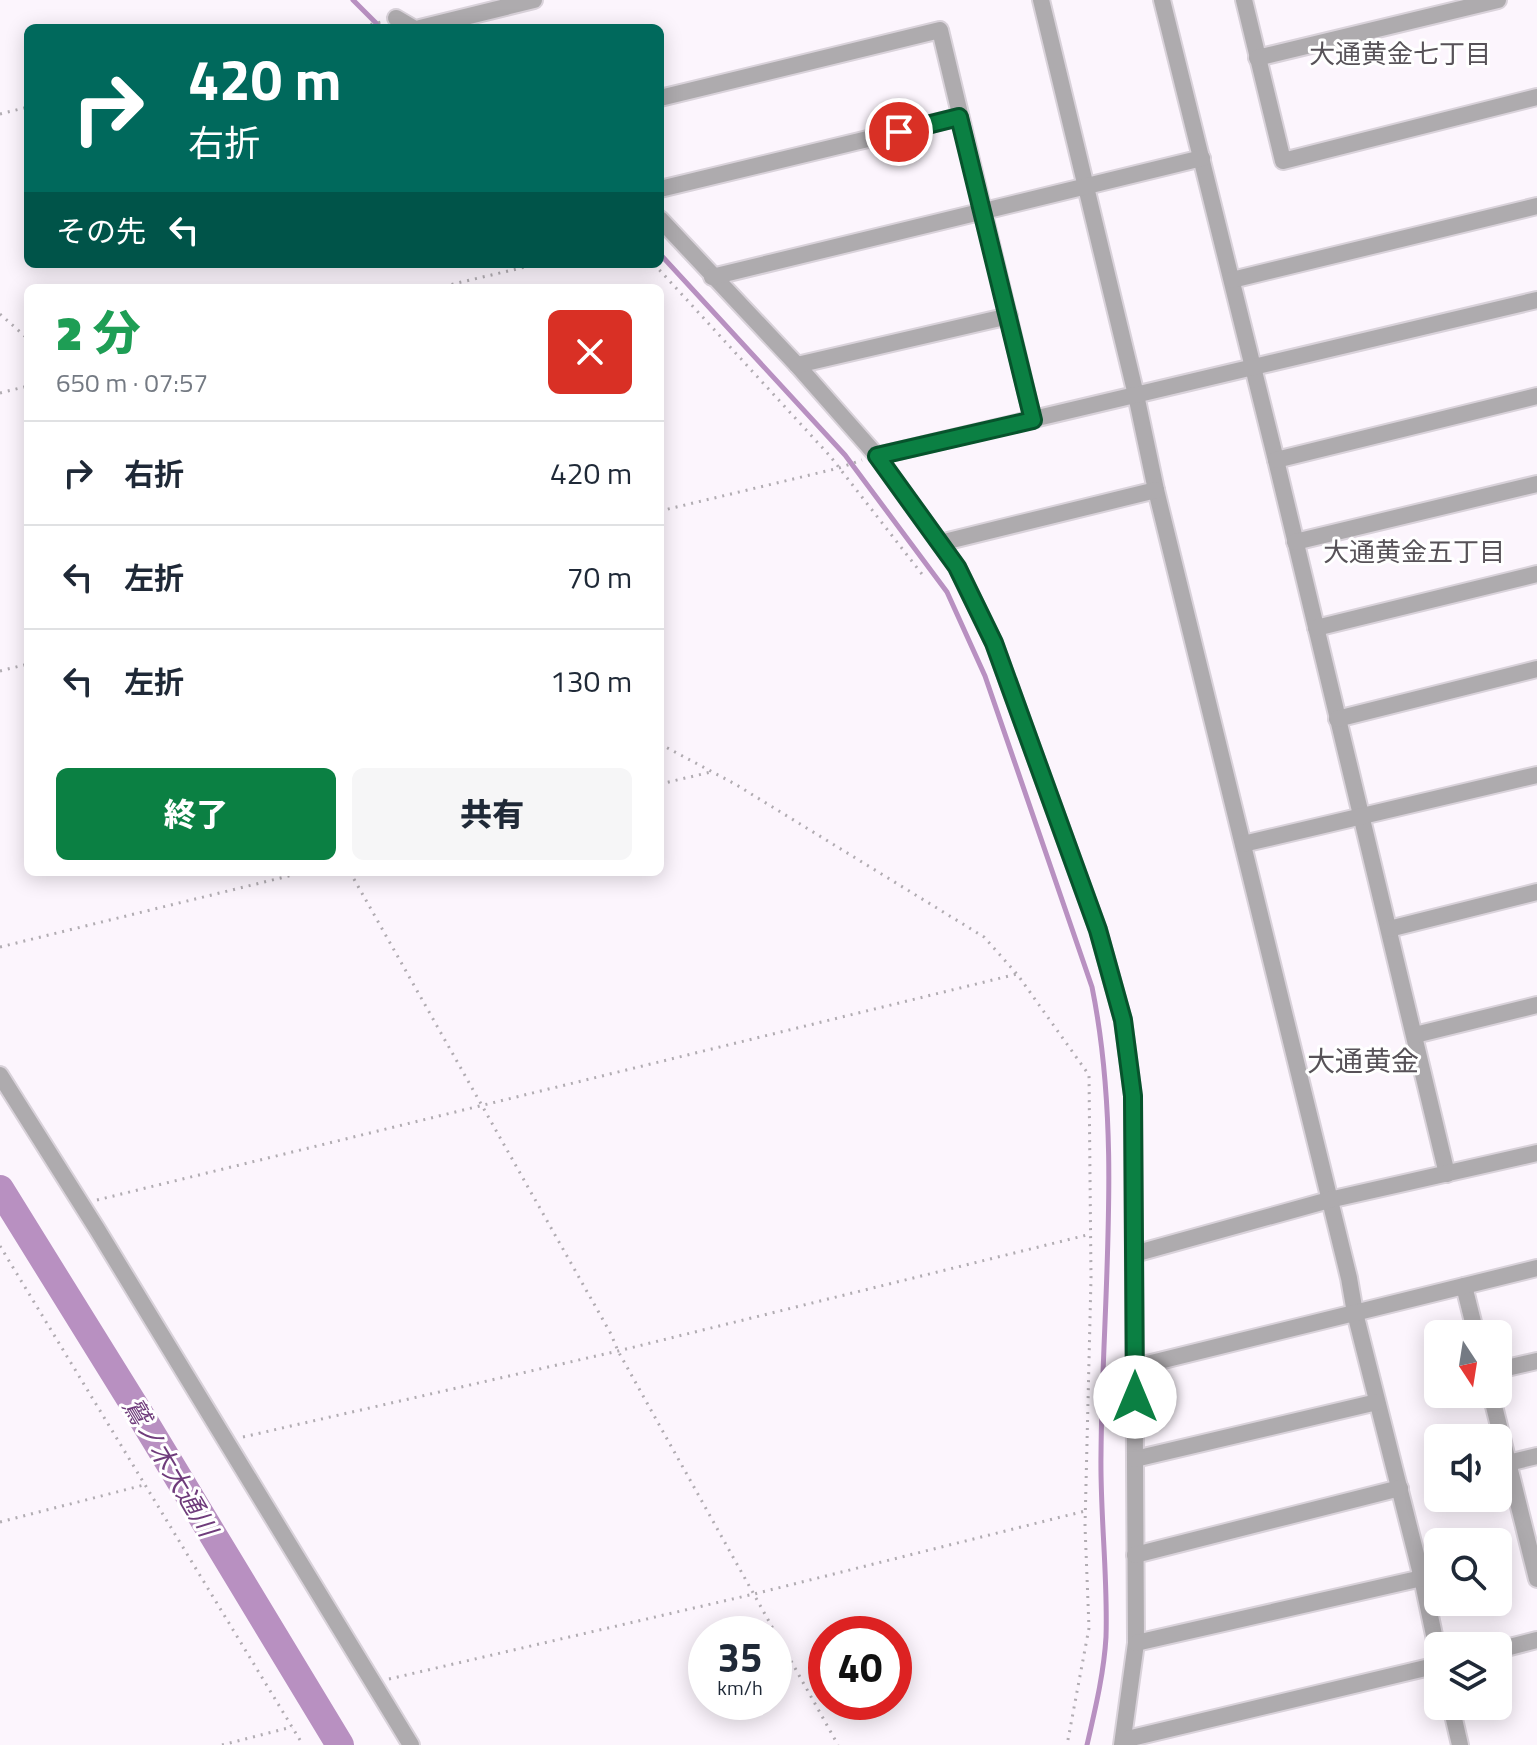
<!DOCTYPE html>
<html lang="ja">
<head>
<meta charset="utf-8">
<style>
  body { margin:0; font-family:"Titillium Web","Noto Sans JP",sans-serif; background:#f6f6f7; color:#1f2937; height:100vh; display:flex; flex-direction:column; font-size:30px; white-space:nowrap }
  * { box-sizing:border-box; margin:0 }
  p { font-size:26px; color:#747a83 }
  .icon { flex:none; width:44px; height:44px; fill:none; stroke:currentColor; stroke-width:2; stroke-linecap:round; stroke-linejoin:round }
  .map { position:relative; flex:1; overflow:hidden }
  .side { position:absolute; left:24px; top:284px; width:640px; height:592px; display:flex; flex-direction:column; background:#fff; border-radius:12px; box-shadow:0 4px 20px #0003 }
  .side>* { flex:none }
  .hud { position:absolute; left:24px; top:24px; width:640px; height:244px; border-radius:12px; box-shadow:0 4px 20px #0003; background:#00695c; color:#fff; overflow:hidden }
  .needle { width:52px; rotate:168deg }
  .buttons { position:absolute; left:1424px; top:1320px; display:grid; gap:16px }
  .buttons a { display:grid; place-items:center; width:88px; height:88px; border-radius:12px; background:#fff; box-shadow:0 4px 20px #0003; font-size:40px }
  .speed { position:absolute; left:688px; top:1616px; display:flex; gap:16px; font-size:40px; font-weight:700; text-align:center }
  .speed>* { display:grid; place-content:center; width:104px; height:104px; border-radius:50%; background:#fff; box-shadow:0 4px 20px #0003; line-height:1 }
  .speed small { font-size:20px; font-weight:400 }
  .speed .limit { border:12px solid #d22; background:#fff; color:#111 }
  .pin { position:absolute; display:grid; place-items:center; width:68px; height:68px; color:#fff; margin:-34px; border:4px solid #fff; border-radius:50%; box-shadow:0 2px 8px #0007 }
  .me { position:absolute; width:88px; margin:-44px; rotate:0deg; stroke-linejoin:round; filter:drop-shadow(0 0 6px #0008) }
  .turn { display:flex; align-items:center; gap:28px; height:168px; padding:0 32px; font-size:36px }
  .turn .icon { width:104px; height:104px; stroke-width:2.5 }
  .turn b { display:block; font-size:56px; line-height:68px }
  .then { display:flex; align-items:center; height:76px; padding:0 32px; background:#0003; gap:16px; font-size:30px }
  .round { display:grid; place-items:center; flex:none; width:84px; height:84px; border-radius:12px; background:#f6f6f7 }
  .headline { display:flex; align-items:center; justify-content:space-between; height:136px; padding:0 32px }
  h1 { font-size:48px; font-weight:800; line-height:60px; color:#1e9e55 }
  .primary-button { display:flex; gap:16px; margin-top:auto; padding:16px 32px }
  .primary-button a { flex:1; height:92px; border-radius:12px; background:#0b8043; color:#fff; font-size:32px; font-weight:800; line-height:92px; text-align:center }
  .primary-button a+a { background:#f6f6f7; color:#1f2937 }
  ul { padding:0; list-style:none }
  li { display:flex; align-items:center; gap:24px; height:104px; padding:0 32px; border-top:2px solid #e0e1e3 }
  li div { flex:1 }
  li b { display:block; font-size:30px }
  li em { font-style:normal }
  .map>svg:first-child { display:block }
  .lines { fill:none; stroke-linecap:round; stroke-linejoin:round }
  .stream { stroke:#b890c1; stroke-width:5 }
  .river { stroke:#b890c1; stroke-width:28 }
  .minor-casing { stroke:#d9d2da; stroke-width:20 }
  .path { stroke:#b1acb2; stroke-width:3; stroke-dasharray:2 6; stroke-linecap:butt }
  .minor { stroke:#aeabae; stroke-width:16 }
  .route-casing { stroke:#07532c; stroke-width:20 }
  .route { stroke:#0b8043; stroke-width:14 }
  .labels { text-anchor:middle; stroke-width:6; stroke-linejoin:round; paint-order:stroke }
  .neighbourhood-label { font-size:26px; fill:#575258; stroke:#fff }
  .water-label { font-size:26px; font-style:italic; fill:#6f3c7b; stroke:#fff }
  .quarter-label { font-size:28px; fill:#575258; stroke:#fff }
</style>
</head>
<body>
<div class="map">
<svg width="1537" height="1745" viewBox="0 0 1537 1745">
  <rect width="100%" height="100%" fill="#fcf5fd"/>
  <g class="lines">
    <g class="stream">
      <path d="M 353,0 L 381,28"/>
      <path d="M 660,254 L 845,455 L 947,592 L 985,676 L 1092,987 C 1123,1140 1102,1299 1101,1455 C 1100,1515 1108,1576 1106,1637 C 1104,1673 1095,1710 1087,1745"/>
    </g>
    <path class="river" d="M 0,1189 L 144,1421 L 340,1745"/>
    <defs>
      <g id="minor">
        <path d="M 1041,0 L 1136,395 L 1156,490 L 1349,1278 L 1355,1313 L 1422,1578 L 1438,1654"/>
        <path d="M 1162,0 L 1276,460 L 1447,1174"/>
        <path d="M 1244,0 L 1283,161 L 1537,97"/>
        <path d="M 396,18 L 413,28"/>
        <path d="M 420,28 L 534,0"/>
        <path d="M 1257,58 L 1498,0"/>
        <path d="M 660,98 L 940,30 L 1033,420"/>
        <path d="M 660,189 L 959,117"/>
        <path d="M 660,219 L 797,365 L 877,456 L 957,567 L 994,643 L 1098,930 L 1123,1020 L 1133,1096 L 1136,1643 L 1122,1745"/>
        <path d="M 712,277 L 1202,158"/>
        <path d="M 1232,280 L 1537,206"/>
        <path d="M 797,365 L 1009,316"/>
        <path d="M 877,456 L 1537,300"/>
        <path d="M 1276,460 L 1537,396"/>
        <path d="M 1295,542 L 1537,484"/>
        <path d="M 940,543 L 1156,490"/>
        <path d="M 1316,628 L 1537,574"/>
        <path d="M 1337,719 L 1537,669"/>
        <path d="M 1243,844 L 1537,775"/>
        <path d="M 1389,929 L 1537,892"/>
        <path d="M 1415,1035 L 1537,1005"/>
        <path d="M 0,1075 L 97,1229 L 411,1745"/>
        <path d="M 1134,1254 L 1329,1200 L 1537,1153"/>
        <path d="M 1464,1286 L 1476,1334"/>
        <path d="M 1135,1367 L 1537,1268"/>
        <path d="M 1498,1370 L 1537,1361"/>
        <path d="M 1491,1394 L 1537,1579"/>
        <path d="M 1135,1459 L 1377,1402"/>
        <path d="M 1508,1463 L 1537,1456"/>
        <path d="M 1135,1555 L 1400,1488"/>
        <path d="M 1136,1643 L 1422,1578"/>
        <path d="M 1498,1650 L 1537,1640"/>
        <path d="M 1451,1706 L 1460,1745"/>
        <path d="M 1123,1740 L 1438,1665"/>
      </g>
    </defs>
    <use href="#minor" class="minor-casing"/>
    <g class="path">
      <path d="M 355,28 L 381,22"/>
      <path d="M 0,114 L 28,107"/>
      <path d="M 654,264 L 830,456 L 925,578"/>
      <path d="M 436,288 L 538,264"/>
      <path d="M 0,314 L 28,339"/>
      <path d="M 0,393 L 28,386"/>
      <path d="M 660,511 L 839,468 L 862,460"/>
      <path d="M 0,671 L 28,664"/>
      <path d="M 660,744 L 735,784 L 984,937 L 1017,974 L 1089,1075 L 1091,1278 L 1085,1526 L 1089,1628 L 1067,1745"/>
      <path d="M 660,784 L 711,772"/>
      <path d="M 350,872 L 611,1334 L 618,1351 L 838,1745"/>
      <path d="M 0,947 L 305,872"/>
      <path d="M 97,1200 L 1017,974"/>
      <path d="M 0,1246 L 303,1745"/>
      <path d="M 243,1437 L 618,1351 L 1091,1234"/>
      <path d="M 0,1522 L 144,1485"/>
      <path d="M 389,1679 L 754,1594 L 1085,1511"/>
      <path d="M 222,1745 L 292,1727"/>
    </g>
    <use href="#minor" class="minor"/>
  </g>
  <g class="lines">
    <defs>
      <path id="route" d="M 899,132 L 959,117 L 1033,420 L 877,456 L 957,567 L 994,643 L 1098,930 L 1123,1020 L 1133,1096 L 1135,1397"/>
    </defs>
    <use href="#route" class="route-casing"/>
    <use href="#route" class="route"/>
  </g>
  <g class="labels">
    <g class="neighbourhood-label">
      <text x="1400" y="63">大通黄金七丁目</text>
      <text x="1414" y="561">大通黄金五丁目</text>
    </g>
    <g class="water-label">
      <text transform="translate(170 1467) rotate(59)" y="9">鷲ノ木大通川</text>
    </g>
    <g class="quarter-label">
      <text x="1363" y="1071">大通黄金</text>
    </g>
  </g>
</svg>
<div class="buttons">
<a><svg class="needle" viewBox="-14 -14 28 28"><path d="M0-13l5 13h-10z" fill="#e53935"/><path d="M0 13l5-13h-10z" fill="#747a83"/></svg></a>
<a><svg class="icon" aria-label="sound" viewBox="0 0 24 24"><path d="M4 9h4l5-4v14l-5-4H4zM17 9q2 3 0 6"/></svg></a>
<a><svg class="icon" aria-label="search" viewBox="0 0 24 24"><circle cx="10" cy="10" r="6"/><path d="M15 15l6 6"/></svg></a>
<a><svg class="icon" aria-label="layers" viewBox="0 0 24 24"><path d="M12 4l9 5-9 5-9-5zM3 14l9 5 9-5"/></svg></a>
</div>
<div class="speed"><div>35<small>km/h</small></div><div class="limit">40</div></div>
<div class="pin" style="left:899px;top:132px;background:#d93025"><svg class="icon" aria-label="arrive" viewBox="0 0 24 24"><path d="M6 21V4h12l-3 4 3 4H6"/></svg></div>
<svg class="me" style="left:1135px;top:1397px" viewBox="-20 -20 40 40"><circle r="19" fill="#fff"/><path d="M0-13L10 11 0 6-10 11z" fill="#0b8043"/></svg>
<div class="hud">
<div class="turn"><svg class="icon" aria-label="right" viewBox="0 0 24 24"><path d="M7 20v-9h11M14 6l5 5-5 5"/></svg><div><b>420 m</b>右折</div></div>
<div class="then">その先<svg class="icon" aria-label="left" viewBox="0 0 24 24"><path d="M17 20v-9H6M10 6l-5 5 5 5"/></svg></div>
</div>
<section class="side">
<div class="headline"><div><h1>2 分</h1><p>650 m · 07:57</p></div><a class="round" style="background:#d93025;color:#fff"><svg class="icon" aria-label="close" viewBox="0 0 24 24"><path d="M6 6l12 12M18 6L6 18"/></svg></a></div>
<ul>
<li><svg class="icon" aria-label="right" viewBox="0 0 24 24"><path d="M7 20v-9h11M14 6l5 5-5 5"/></svg><div><b>右折</b></div><em>420 m</em></li>
<li><svg class="icon" aria-label="left" viewBox="0 0 24 24"><path d="M17 20v-9H6M10 6l-5 5 5 5"/></svg><div><b>左折</b></div><em>70 m</em></li>
<li><svg class="icon" aria-label="left" viewBox="0 0 24 24"><path d="M17 20v-9H6M10 6l-5 5 5 5"/></svg><div><b>左折</b></div><em>130 m</em></li>
</ul>
<div class="primary-button"><a>終了</a><a>共有</a></div>
</section>
</div>
</body>
</html>
